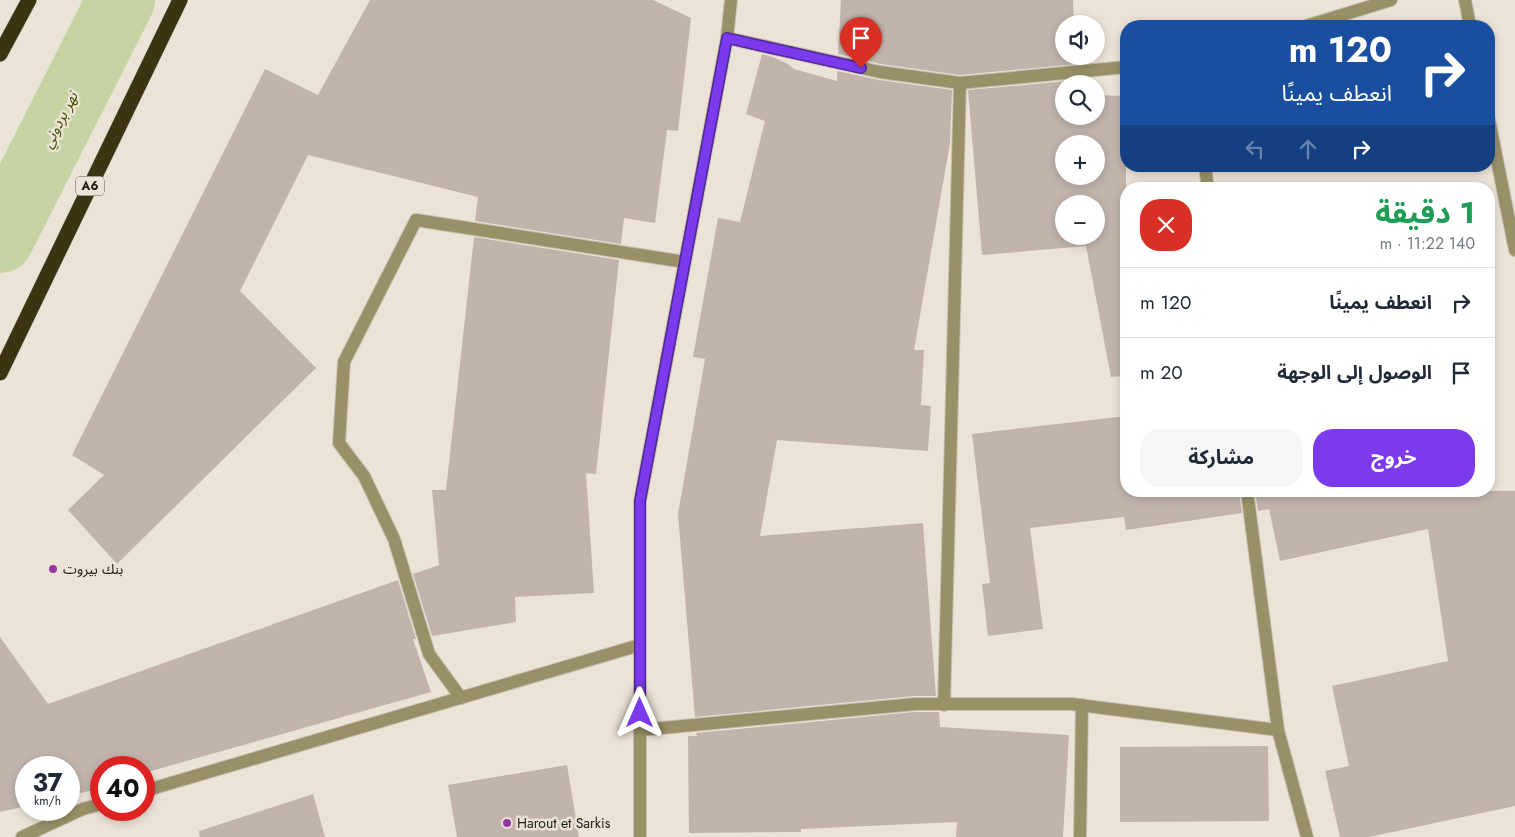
<!DOCTYPE html>
<html lang="ar">
<head>
<meta charset="utf-8">
<style>
  body { margin:0; font-family:Jost,"Noto Sans Arabic",sans-serif; background:#f6f6f7; color:#1f2937; direction:rtl; height:100vh; display:flex; flex-direction:column; font-size:19px; white-space:nowrap }
  * { box-sizing:border-box; margin:0 }
  p { font-size:16px; color:#747a83 }
  .icon { flex:none; width:28px; height:28px; fill:none; stroke:currentColor; stroke-width:2; stroke-linecap:round; stroke-linejoin:round }
  .map { position:relative; flex:1; overflow:hidden; direction:ltr }
  .sheet { position:absolute; left:1120px; top:182px; width:375px; height:315px; display:flex; flex-direction:column; background:#fff; border-radius:20px; box-shadow:0 2px 8px #0003; direction:rtl }
  .sheet>* { flex:none }
  .banner { position:absolute; left:1120px; top:20px; width:375px; height:152px; border-radius:20px; box-shadow:0 2px 8px #0003; direction:rtl; background:#1a4fa0; color:#fff; overflow:hidden }
  .controls { position:absolute; left:1055px; top:15px; display:grid; gap:10px }
  .controls a { display:grid; place-items:center; width:50px; height:50px; border-radius:50%; background:#fff; box-shadow:0 2px 8px #0003; font-size:25px }
  .speed { position:absolute; left:15px; top:756px; display:flex; gap:10px; font-size:25px; font-weight:700; text-align:center }
  .speed>* { display:grid; place-content:center; width:65px; height:65px; border-radius:50%; background:#fff; box-shadow:0 2px 8px #0003; line-height:1 }
  .speed small { font-size:12px; font-weight:400 }
  .speed .limit { border:8px solid #d22; background:#fff; color:#111 }
  .pin { position:absolute; display:grid; place-items:center; width:42px; height:42px; color:#fff; margin:-51px -21px; border-radius:50% 50% 50% 0; rotate:-45deg; box-shadow:0 0 5px #0007 }
  .pin .icon { rotate:45deg }
  .me { position:absolute; width:55px; margin:-28px; rotate:0deg; stroke-linejoin:round; filter:drop-shadow(0 0 4px #0008) }
  .turn { display:flex; align-items:center; gap:18px; height:105px; padding:0 20px; font-size:22px }
  .turn .icon { width:65px; height:65px; stroke-width:2.5 }
  .turn b { display:block; font-size:35px; line-height:42px }
  .lanes { display:flex; align-items:center; height:48px; padding:0 20px; background:#0003; justify-content:center; gap:25px; direction:ltr }
  .lanes .off { opacity:.35 }
  .round { display:grid; place-items:center; flex:none; width:52px; height:52px; border-radius:20px; background:#f6f6f7 }
  .summary { display:flex; align-items:center; justify-content:space-between; height:85px; padding:0 20px }
  h1 { font-size:30px; font-weight:700; line-height:38px; color:#1e9e55 }
  .cta { display:flex; gap:10px; margin-top:auto; padding:10px 20px }
  .cta a { flex:1; height:58px; border-radius:20px; background:#7c3aed; color:#fff; font-size:20px; font-weight:700; line-height:58px; text-align:center }
  .cta a+a { background:#f6f6f7; color:#1f2937 }
  ul { padding:0; list-style:none }
  li { display:flex; align-items:center; gap:15px; height:70px; padding:0 20px; border-top:1px solid #e0e1e3 }
  li div { flex:1 }
  li b { display:block; font-size:19px }
  li em { font-style:normal }
  .map>svg:first-child { display:block }
  .lines { fill:none; stroke-linecap:round; stroke-linejoin:round }
  .river { stroke:#c6d4a3; stroke-width:68 }
  .building { fill:#c2b4ac; fill-rule:evenodd }
  .minor-casing { stroke:#c7bfb4; stroke-width:14 }
  .highway-casing { stroke:#c7bfb4; stroke-width:16 }
  .minor { stroke:#999068; stroke-width:12 }
  .highway { stroke:#3b3413; stroke-width:15 }
  .route-casing { stroke:#51269a; stroke-width:12 }
  .route { stroke:#7c3aed; stroke-width:9 }
  .poi-dot { fill:#9237a2; stroke:#ece3d7; stroke-width:2 }
  .labels { text-anchor:middle; stroke-width:5; stroke-linejoin:round; paint-order:stroke }
  .shield { fill:#ece3d7; stroke:#5c5751; stroke-width:1 }
  .shield-label { font-size:12px; font-weight:bold; fill:#1e1b17 }
  .poi-label { font-size:14px; fill:#1e1b17; stroke:#ece3d7; text-anchor:start }
  .water-label { font-size:15px; font-style:italic; fill:#445100; stroke:#ece3d7 }
</style>
</head>
<body>
<div class="map">
<svg width="1515" height="837" viewBox="0 0 1515 837">
  <rect width="100%" height="100%" fill="#ece3d7"/>
  <g class="lines">
    <path class="river" d="M 0,239 L 121,0"/>
  </g>
  <g class="building">
    <path d="M 370,0 L 653,0 L 691,18 L 678,131 L 667,130 L 655,223 L 624,218 L 621,244 L 475,221 L 478,197 L 308,155 L 240,291 L 316,368 L 117,564 L 68,510 L 104,475 L 72,455 L 265,69 L 318,95 Z"/>
    <path d="M 841,0 L 1073,0 L 1074,24 L 1064,24 L 1064,56 L 1076,56 L 1077,64 L 960,75 L 881,64 L 838,54 Z"/>
    <path d="M 762,54 L 773,57 L 788,64 L 794,69 L 837,81 L 837,71 L 879,80 L 952,90 L 950,143 L 914,350 L 924,350 L 921,405 L 931,406 L 928,451 L 777,440 L 760,536 L 923,523 L 936,696 L 914,696 L 695,717 L 678,514 L 705,359 L 693,357 L 718,218 L 740,222 L 765,121 L 746,114 Z"/>
    <path d="M 1078,80 L 1078,84 L 1064,84 L 1064,116 L 1096,116 L 1096,95 L 1126,96 L 1126,376 L 1111,377 L 1086,246 L 982,255 L 968,90 ZM 1064,144 L 1096,144 L 1096,176 L 1064,176 ZM 1064,204 L 1096,204 L 1096,236 L 1064,236 Z"/>
    <path d="M 474,237 L 619,260 L 596,474 L 586,473 L 594,593 L 515,597 L 516,622 L 432,636 L 413,574 L 439,565 L 432,490 L 446,490 Z"/>
    <path d="M 1126,416 L 1126,491 L 1239,491 L 1242,513 L 1126,530 L 1124,517 L 1030,528 L 1043,629 L 988,636 L 982,584 L 990,583 L 972,434 Z"/>
    <path d="M 1255,491 L 1515,491 L 1515,806 L 1369,837 L 1340,837 L 1325,771 L 1349,766 L 1332,686 L 1448,661 L 1428,529 L 1280,561 L 1269,509 L 1258,511 Z"/>
    <path d="M 398,580 L 416,639 L 413,639 L 431,692 L 144,773 L 144,768 L 101,768 L 101,788 L 69,796 L 69,768 L 26,768 L 26,806 L 0,812 L 0,637 L 48,704 Z"/>
    <path d="M 915,712 L 939,712 L 940,727 L 1069,735 L 1063,837 L 956,837 L 957,822 L 801,829 L 801,832 L 689,833 L 688,736 L 697,736 L 696,733 Z"/>
    <path d="M 1268,746 L 1269,821 L 1120,822 L 1120,747 Z"/>
    <path d="M 567,765 L 579,837 L 457,837 L 448,785 Z"/>
    <path d="M 313,794 L 325,837 L 200,837 L 199,831 Z"/>
  </g>
  <g class="lines">
    <defs>
      <g id="minor">
        <path d="M 1465,0 L 1470,26"/>
        <path d="M 1306,26 L 1391,0"/>
        <path d="M 727,38 L 880,72 L 960,83 L 1126,67"/>
        <path d="M 1489,120 L 1515,250"/>
        <path d="M 1205,166 L 1208,189"/>
        <path d="M 1247,491 L 1278,730 L 1307,837"/>
        <path d="M 461,698 L 429,654 L 394,539 L 364,476 L 339,443 L 344,362 L 416,220 L 685,262"/>
        <path d="M 944,705 L 960,83"/>
        <path d="M 641,730 L 915,704 L 1071,704 L 1278,730"/>
        <path d="M 144,791 L 640,645"/>
        <path d="M 22,837 L 83,809 L 101,804"/>
        <path d="M 640,837 L 640,501 L 727,38 L 731,0"/>
        <path d="M 1080,837 L 1082,705"/>
      </g>
      <g id="highway">
        <path d="M 0,54 L 29,0"/>
        <path d="M 0,373 L 180,0"/>
      </g>
    </defs>
    <use href="#minor" class="minor-casing"/>
    <use href="#highway" class="highway-casing"/>
    <use href="#minor" class="minor"/>
    <use href="#highway" class="highway"/>
  </g>
  <g class="lines">
    <defs>
      <path id="route" d="M 640,713 L 640,501 L 727,38 L 861,68"/>
    </defs>
    <use href="#route" class="route-casing"/>
    <use href="#route" class="route"/>
  </g>
  <g class="poi-dot">
    <circle cx="53" cy="569" r="5"/>
    <circle cx="507" cy="823" r="5"/>
  </g>
  <g class="labels">
    <rect class="shield" x="76" y="176.5" width="28" height="19" rx="4"/>
    <g class="shield-label">
      <text x="90" y="190">A6</text>
    </g>
    <g class="poi-label">
      <text x="63" y="574">بنك بيروت</text>
      <text x="517" y="828">Harout et Sarkis</text>
    </g>
    <g class="water-label">
      <text transform="translate(60 120) rotate(-63)" y="5">نهر بردوني</text>
    </g>
  </g>
</svg>
<div class="controls">
<a><svg class="icon" aria-label="sound" viewBox="0 0 24 24"><path d="M4 9h4l5-4v14l-5-4H4zM17 9q2 3 0 6"/></svg></a>
<a><svg class="icon" aria-label="search" viewBox="0 0 24 24"><circle cx="10" cy="10" r="6"/><path d="M15 15l6 6"/></svg></a>
<a>+</a>
<a>−</a>
</div>
<div class="speed"><div>37<small>km/h</small></div><div class="limit">40</div></div>
<div class="pin" style="left:861px;top:68px;background:#d93025"><svg class="icon" aria-label="arrive" viewBox="0 0 24 24"><path d="M6 21V4h12l-3 4 3 4H6"/></svg></div>
<svg class="me" style="left:640px;top:713px" viewBox="-20 -20 40 40"><path d="M0-17L14 15 0 8-14 15z" fill="#7c3aed" stroke="#fff" stroke-width="4"/></svg>
<div class="banner">
<div class="turn"><svg class="icon" aria-label="right" viewBox="0 0 24 24"><path d="M7 20v-9h11M14 6l5 5-5 5"/></svg><div><b>120 m</b>انعطف يمينًا</div></div>
<div class="lanes"><svg class="icon off" aria-label="left" viewBox="0 0 24 24"><path d="M17 20v-9H6M10 6l-5 5 5 5"/></svg><svg class="icon off" aria-label="ahead" viewBox="0 0 24 24"><path d="M12 20V5M6 11l6-6 6 6"/></svg><svg class="icon" aria-label="right" viewBox="0 0 24 24"><path d="M7 20v-9h11M14 6l5 5-5 5"/></svg></div>
</div>
<section class="sheet">
<div class="summary"><div><h1>1 دقيقة</h1><p>140 m · 11:22</p></div><a class="round" style="background:#d93025;color:#fff"><svg class="icon" aria-label="close" viewBox="0 0 24 24"><path d="M6 6l12 12M18 6L6 18"/></svg></a></div>
<ul>
<li><svg class="icon" aria-label="right" viewBox="0 0 24 24"><path d="M7 20v-9h11M14 6l5 5-5 5"/></svg><div><b>انعطف يمينًا</b></div><em>120 m</em></li>
<li><svg class="icon" aria-label="arrive" viewBox="0 0 24 24"><path d="M6 21V4h12l-3 4 3 4H6"/></svg><div><b>الوصول إلى الوجهة</b></div><em>20 m</em></li>
</ul>
<div class="cta"><a>خروج</a><a>مشاركة</a></div>
</section>
</div>
</body>
</html>
